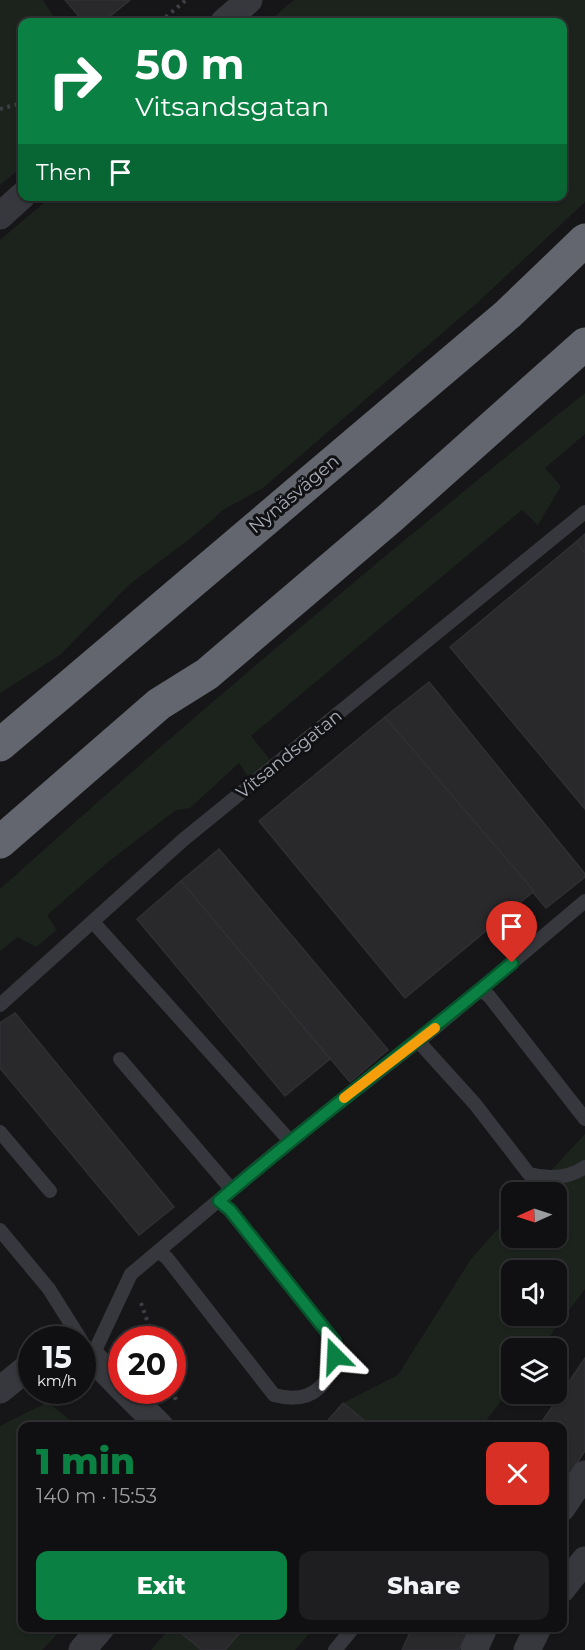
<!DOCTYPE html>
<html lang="en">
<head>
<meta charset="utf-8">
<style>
  body { margin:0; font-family:Montserrat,sans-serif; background:#1e1e20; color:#f1f3f6; height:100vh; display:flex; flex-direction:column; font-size:22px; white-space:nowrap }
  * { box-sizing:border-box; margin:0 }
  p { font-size:20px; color:#9c9d9f }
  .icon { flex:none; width:33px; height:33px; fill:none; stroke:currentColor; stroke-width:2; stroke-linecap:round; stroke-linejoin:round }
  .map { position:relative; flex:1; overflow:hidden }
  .drawer { position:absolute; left:18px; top:1422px; width:549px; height:210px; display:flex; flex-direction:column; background:#101012; border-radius:12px; box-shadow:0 2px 4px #0004,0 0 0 2px #303032 }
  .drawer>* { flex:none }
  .guide { position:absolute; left:18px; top:18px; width:549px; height:183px; border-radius:12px; box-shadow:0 2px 4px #0004,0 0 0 2px #303032; background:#0b8043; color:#fff; overflow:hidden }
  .needle { width:39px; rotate:267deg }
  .fabs { position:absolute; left:501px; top:1182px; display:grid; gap:12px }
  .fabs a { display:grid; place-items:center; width:66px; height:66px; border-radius:12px; background:#101012; box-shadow:0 2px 4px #0004,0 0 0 2px #303032; font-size:30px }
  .speed { position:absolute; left:18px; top:1326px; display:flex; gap:12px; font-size:30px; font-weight:700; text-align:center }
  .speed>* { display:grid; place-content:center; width:78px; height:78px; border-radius:50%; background:#101012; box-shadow:0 2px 4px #0004,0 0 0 2px #303032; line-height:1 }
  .speed small { font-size:15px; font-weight:400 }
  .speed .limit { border:9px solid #d22; background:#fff; color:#111 }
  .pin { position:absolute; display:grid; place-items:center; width:51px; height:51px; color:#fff; margin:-62px -26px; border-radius:50% 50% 50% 0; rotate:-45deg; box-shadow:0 0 6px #0007 }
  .pin .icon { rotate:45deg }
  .me { position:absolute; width:66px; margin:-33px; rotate:339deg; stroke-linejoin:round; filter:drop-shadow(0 0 4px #0008) }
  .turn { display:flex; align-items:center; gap:21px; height:126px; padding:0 18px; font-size:27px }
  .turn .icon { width:78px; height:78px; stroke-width:2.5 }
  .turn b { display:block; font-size:42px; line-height:51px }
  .then { display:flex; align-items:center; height:57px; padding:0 18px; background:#0003; gap:12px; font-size:22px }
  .round { display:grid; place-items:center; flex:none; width:63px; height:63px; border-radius:12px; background:#1e1e20 }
  .overview { display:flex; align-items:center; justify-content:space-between; height:102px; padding:0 18px }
  h1 { font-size:36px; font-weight:800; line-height:45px; color:#0b8043 }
  .button { display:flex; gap:12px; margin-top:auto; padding:12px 18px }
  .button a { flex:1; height:69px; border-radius:12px; background:#0b8043; color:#fff; font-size:24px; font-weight:800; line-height:69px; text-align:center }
  .button a+a { background:#1e1e20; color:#f1f3f6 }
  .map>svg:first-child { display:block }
  .green { fill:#1c231d; fill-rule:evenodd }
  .building { fill:#29292c; stroke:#303034; stroke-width:1.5 }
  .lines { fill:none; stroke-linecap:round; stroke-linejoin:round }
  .path { stroke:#3d3f44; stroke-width:4; stroke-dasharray:3 4.5; stroke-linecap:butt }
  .lane { stroke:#37383d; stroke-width:14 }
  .street { stroke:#37383d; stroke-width:27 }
  .highway { stroke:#63666e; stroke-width:33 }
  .route-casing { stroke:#07532c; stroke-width:15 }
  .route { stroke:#0b8043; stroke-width:10 }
  .slow { stroke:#f59e0b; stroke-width:10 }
  .labels { text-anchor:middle; stroke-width:6; stroke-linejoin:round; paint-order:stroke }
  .street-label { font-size:18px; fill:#a8adb8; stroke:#111113 }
</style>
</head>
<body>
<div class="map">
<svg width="585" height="1650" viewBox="0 0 585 1650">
  <rect width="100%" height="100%" fill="#161618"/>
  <g class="green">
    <path d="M 0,0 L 43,0 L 53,16 L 54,22 L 22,22 L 22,167 L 0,185 Z"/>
    <path d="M 294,0 L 585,0 L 585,202 L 477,303 L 263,488 L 223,510 L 196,534 L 130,584 L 60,655 L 0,693 L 0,240 L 51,197 L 562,196 L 562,22 L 268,22 Z"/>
    <path d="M 585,393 L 585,434 L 545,468 L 561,486 L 538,525 L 522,510 L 251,736 L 271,761 L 249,778 L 239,763 L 190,808 L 176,810 L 113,858 L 47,915 L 57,930 L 36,947 L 18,937 L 0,951 L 0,889 C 190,718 386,553 585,393 Z"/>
    <path d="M 585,1134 L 585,1289 L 541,1348 L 512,1348 L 511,1388 L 482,1426 L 371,1426 L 343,1403 L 398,1375 L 471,1259 L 511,1214 L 512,1238 L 556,1238 L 556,1192 L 531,1192 ZM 512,1270 L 556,1270 L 556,1316 L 512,1316 Z"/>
    <path d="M 48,1402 L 77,1426 L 22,1426 L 22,1628 L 63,1628 L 42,1650 L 0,1650 L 0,1426 Z"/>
    <path d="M 170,1628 L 175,1628 L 202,1650 L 151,1650 Z"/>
    <path d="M 244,1628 L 314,1628 L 295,1650 L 225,1650 Z"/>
  </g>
  <g class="building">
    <path d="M 65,0 L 130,0 L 103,22 L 84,22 Z"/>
    <path d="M 585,534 L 585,553 L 576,542 Z"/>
    <path d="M 576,542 L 585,553 L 585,809 L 450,647 Z"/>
    <path d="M 429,682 L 585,874 L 585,877 L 546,908 L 385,717 Z"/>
    <path d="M 385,717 L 534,891 L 405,998 L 259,821 Z"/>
    <path d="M 219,849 L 388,1050 L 350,1082 L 181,881 Z"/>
    <path d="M 181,881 L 330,1059 L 285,1096 L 137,919 Z"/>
    <path d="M 15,1013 L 174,1207 L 139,1235 L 0,1068 L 0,1023 Z"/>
    <path d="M 585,1358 L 585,1451 L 562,1485 L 562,1426 L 539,1426 Z"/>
    <path d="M 343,1403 L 371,1426 L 323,1426 Z"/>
    <path d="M 175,1628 L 244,1628 L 225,1650 L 202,1650 Z"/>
    <path d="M 412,1628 L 469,1628 L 459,1650 L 402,1650 Z"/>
  </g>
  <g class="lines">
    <g class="path">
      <path d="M 160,22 L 186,0"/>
      <path d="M 0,109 L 22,103"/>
      <path d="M 141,1303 L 154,1340"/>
      <path d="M 172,1390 L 176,1400"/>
    </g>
    <g class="lane">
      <path d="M 93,922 L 290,1141"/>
      <path d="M 480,990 L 489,996 L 585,1119"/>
      <path d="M 0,1005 L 183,840 L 585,512"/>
      <path d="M 418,1041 L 475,1104 L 529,1174 C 549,1179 568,1179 585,1167"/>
      <path d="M 120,1059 L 232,1190"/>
      <path d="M 0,1132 L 50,1191"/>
      <path d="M 0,1230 L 49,1289 L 81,1340"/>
      <path d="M 159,1252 L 167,1258 L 274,1395 C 315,1406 335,1381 335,1342 L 230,1210 L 219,1201"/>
      <path d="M 92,1357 L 131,1274 L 275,1153 L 435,1028 L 585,901"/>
      <path d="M 335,1650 L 353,1628"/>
    </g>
    <g class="street">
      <path d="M 224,22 L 249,0"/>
      <path d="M 0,216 L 22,196"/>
      <path d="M 82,1358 L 92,1357 L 122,1388"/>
      <path d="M 0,1390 L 32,1364"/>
      <path d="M 124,1390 L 160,1426"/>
      <path d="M 562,1508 L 585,1474"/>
      <path d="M 562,1589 L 585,1560"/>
      <path d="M 82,1650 L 101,1628"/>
      <path d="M 474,1650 L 484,1628"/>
      <path d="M 527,1650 L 538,1628"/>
    </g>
    <g class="highway">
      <path d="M 0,745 L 508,314 L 585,240"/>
      <path d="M 0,842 L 159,704 L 207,674 L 390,518 L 585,344"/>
    </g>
  </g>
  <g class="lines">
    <defs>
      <path id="route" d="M 335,1356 L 335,1342 L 230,1210 L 219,1201 C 314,1119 416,1044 512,963"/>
    </defs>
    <use href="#route" class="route-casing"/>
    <use href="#route" class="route"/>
    <path class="slow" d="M 344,1098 L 435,1028"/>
  </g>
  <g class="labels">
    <g class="street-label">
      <text transform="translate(294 494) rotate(-40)" y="6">Nynäsvägen</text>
      <text transform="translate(289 754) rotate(-39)" y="6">Vitsandsgatan</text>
    </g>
  </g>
</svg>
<div class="fabs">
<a><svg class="needle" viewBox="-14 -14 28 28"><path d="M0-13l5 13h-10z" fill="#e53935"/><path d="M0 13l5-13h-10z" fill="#9c9d9f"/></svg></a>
<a><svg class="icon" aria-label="sound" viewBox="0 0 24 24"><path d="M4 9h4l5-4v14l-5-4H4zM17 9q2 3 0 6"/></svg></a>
<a><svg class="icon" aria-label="layers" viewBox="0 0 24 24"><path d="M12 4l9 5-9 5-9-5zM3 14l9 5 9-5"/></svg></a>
</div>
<div class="speed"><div>15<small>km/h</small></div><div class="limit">20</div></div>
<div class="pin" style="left:512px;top:963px;background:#d93025"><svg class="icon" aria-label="arrive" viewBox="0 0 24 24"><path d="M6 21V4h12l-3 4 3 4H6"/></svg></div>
<svg class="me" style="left:335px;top:1356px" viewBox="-20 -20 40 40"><path d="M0-17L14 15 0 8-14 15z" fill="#0b8043" stroke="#fff" stroke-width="4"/></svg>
<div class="guide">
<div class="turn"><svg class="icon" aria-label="right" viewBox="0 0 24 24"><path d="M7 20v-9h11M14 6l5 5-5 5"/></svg><div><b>50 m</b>Vitsandsgatan</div></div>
<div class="then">Then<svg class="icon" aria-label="arrive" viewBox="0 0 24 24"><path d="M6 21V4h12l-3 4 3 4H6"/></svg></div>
</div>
<section class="drawer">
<div class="overview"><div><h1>1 min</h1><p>140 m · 15:53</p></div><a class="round" style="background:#d93025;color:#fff"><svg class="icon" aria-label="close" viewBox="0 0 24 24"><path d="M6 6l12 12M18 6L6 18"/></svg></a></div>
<div class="button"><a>Exit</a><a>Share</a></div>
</section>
</div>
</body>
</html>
